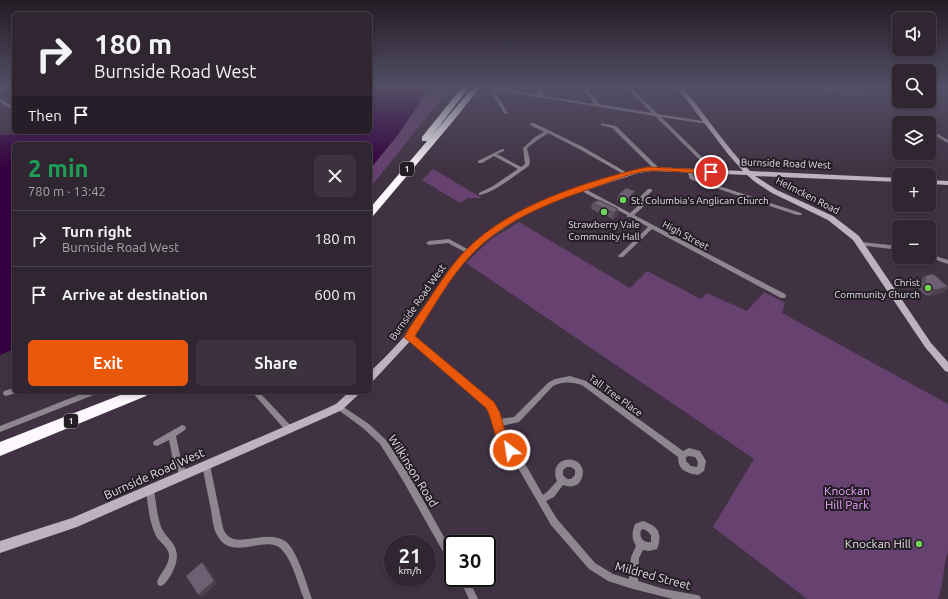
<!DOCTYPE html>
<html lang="en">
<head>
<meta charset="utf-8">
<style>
  body { margin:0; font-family:Ubuntu,sans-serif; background:#3c323e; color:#f1f3f6; height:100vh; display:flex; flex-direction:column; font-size:15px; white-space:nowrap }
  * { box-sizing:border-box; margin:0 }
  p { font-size:13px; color:#a8a5ac }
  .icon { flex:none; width:22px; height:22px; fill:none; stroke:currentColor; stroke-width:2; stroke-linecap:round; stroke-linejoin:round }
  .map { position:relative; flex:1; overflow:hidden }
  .drawer { position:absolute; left:12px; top:142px; width:360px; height:252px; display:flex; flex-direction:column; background:#302632; border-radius:6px; box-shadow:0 2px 6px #0003,0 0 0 1px #4b434d }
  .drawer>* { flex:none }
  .guide { position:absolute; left:12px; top:12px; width:360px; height:122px; border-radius:6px; box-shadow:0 2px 6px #0003,0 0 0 1px #4b434d; background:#302632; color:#f1f3f6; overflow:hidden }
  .buttons { position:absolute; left:892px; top:12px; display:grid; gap:8px }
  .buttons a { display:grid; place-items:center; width:44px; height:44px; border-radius:6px; background:#302632; box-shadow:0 2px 6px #0003,0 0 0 1px #4b434d; font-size:20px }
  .speed { position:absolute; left:384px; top:535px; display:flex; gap:8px; font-size:20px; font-weight:700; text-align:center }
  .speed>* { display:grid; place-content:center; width:52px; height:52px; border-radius:50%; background:#302632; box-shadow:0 2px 6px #0003,0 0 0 1px #4b434d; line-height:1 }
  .speed small { font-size:10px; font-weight:400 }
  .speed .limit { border:2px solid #111; border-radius:6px; background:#fff; color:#111 }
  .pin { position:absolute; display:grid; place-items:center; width:34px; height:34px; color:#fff; margin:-17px; border:2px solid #fff; border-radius:50%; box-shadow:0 1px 4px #0007 }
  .me { position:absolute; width:44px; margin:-22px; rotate:329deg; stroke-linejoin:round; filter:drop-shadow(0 0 3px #0008) }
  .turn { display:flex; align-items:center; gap:14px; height:84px; padding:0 16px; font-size:18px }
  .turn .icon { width:52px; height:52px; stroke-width:2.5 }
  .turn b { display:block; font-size:28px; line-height:34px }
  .then { display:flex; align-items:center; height:38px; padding:0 16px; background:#0003; gap:8px; font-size:15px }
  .round { display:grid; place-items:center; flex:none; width:42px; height:42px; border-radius:6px; background:#3c323e }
  .summary { display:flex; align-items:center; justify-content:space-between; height:68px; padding:0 16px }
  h1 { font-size:24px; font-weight:700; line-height:30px; color:#1e9e55 }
  .button { display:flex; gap:8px; margin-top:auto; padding:8px 16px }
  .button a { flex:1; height:46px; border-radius:6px; background:#ea580c; color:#fff; font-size:16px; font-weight:700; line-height:46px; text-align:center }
  .button a+a { background:#3c323e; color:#f1f3f6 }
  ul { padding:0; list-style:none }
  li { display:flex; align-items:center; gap:12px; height:56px; padding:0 16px; border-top:1px solid #4b434d }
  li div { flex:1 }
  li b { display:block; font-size:15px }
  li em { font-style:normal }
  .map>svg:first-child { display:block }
  .green { fill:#67416f }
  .water { fill:#350040 }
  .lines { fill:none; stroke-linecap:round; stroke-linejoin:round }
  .street { fill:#8d868f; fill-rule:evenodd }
  .secondary { fill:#beb2c0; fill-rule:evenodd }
  .highway { fill:#fcf8fd; fill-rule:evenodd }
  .wall { fill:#5f5262 }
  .shaded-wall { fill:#4e4250 }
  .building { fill:#6f5f72; stroke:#4e4250 }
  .route { fill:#ea580c; stroke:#983908 }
  .poi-dot { fill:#72d25e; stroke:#231d24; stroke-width:1.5 }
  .labels { text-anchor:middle; stroke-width:4; stroke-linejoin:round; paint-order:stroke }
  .shield { fill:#231d24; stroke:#aba3ac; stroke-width:1 }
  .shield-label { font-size:9px; font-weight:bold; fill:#e5dce7 }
  .street-label { font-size:10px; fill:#e5dce7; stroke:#231d24 }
  .poi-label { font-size:10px; fill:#e5dce7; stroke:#231d24; text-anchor:start }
  .near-street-label { font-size:12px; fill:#e5dce7; stroke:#231d24 }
  .near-park-label { font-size:12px; fill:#eea4fe; stroke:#231d24 }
  .near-poi-label { font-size:12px; fill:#e5dce7; stroke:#231d24; text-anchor:end }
</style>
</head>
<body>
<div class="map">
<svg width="948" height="599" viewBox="0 0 948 599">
  <rect width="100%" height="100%" fill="#403243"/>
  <g class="green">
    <path d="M 439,86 L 451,86 L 370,188 L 370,169 L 397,136 L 425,94 L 428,91 L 435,90 Z"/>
    <path d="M 836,86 L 857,86 L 870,95 L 840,94 L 836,88 Z"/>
    <path d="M 433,169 L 482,198 L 468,198 L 460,203 L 422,180 Z"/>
    <path d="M 519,222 L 630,288 L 647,271 L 701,299 L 707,293 L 747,311 L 764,292 L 785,303 L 782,313 L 948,404 L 948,551 C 943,567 944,583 938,599 L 807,599 L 713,527 L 754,459 L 466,263 L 490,240 Z"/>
  </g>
  <path class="water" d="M 370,86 L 439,86 L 435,90 L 428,91 L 425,94 L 397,136 L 370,169 L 370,144 L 14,144 L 14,349 L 0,355 L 0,135 L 26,134 L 37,132 L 370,132 Z"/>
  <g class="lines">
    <g class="street">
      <path d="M 5,86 L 9,86 L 0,92 L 0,89 Z"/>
      <path d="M 532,86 L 536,86 L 544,96 L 594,104 L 591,99 L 580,86 L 584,86 L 594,97 L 599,104 L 652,113 L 625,86 L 629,86 L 658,114 L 709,122 L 709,124 L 707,124 L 661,117 L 710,165 L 710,166 L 706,166 L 655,116 L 496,90 L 495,92 L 508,113 L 506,114 L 504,113 L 491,92 L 493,88 L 494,88 L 539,95 Z"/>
      <path d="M 0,99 L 14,107 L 14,110 L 0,102 Z"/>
      <path d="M 909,116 L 911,116 L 921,123 L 916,123 L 909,118 Z"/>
      <path d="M 530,123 L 534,123 L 583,147 L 629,174 L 629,175 L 625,175 L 579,149 L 548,133 L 539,139 L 527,148 L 530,161 L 529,166 C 518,173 491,195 479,195 L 479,193 L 493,186 L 518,169 L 494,156 L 482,163 L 478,163 L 478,161 L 502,149 L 504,149 L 504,151 L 497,154 L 521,167 L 525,164 L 523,148 L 535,137 L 544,132 L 530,125 Z"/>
      <path d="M 601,123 L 616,126 L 659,168 L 659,170 L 655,170 L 612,128 L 601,125 Z"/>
      <path d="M 929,129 L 948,140 L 948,143 L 929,132 Z"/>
      <path d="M 687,169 L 691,169 L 694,177 L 701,180 L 801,213 L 802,214 L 801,215 L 797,215 L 697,182 L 690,179 L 687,170 Z"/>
      <path d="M 583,186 L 589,191 L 630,213 L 639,205 L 640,197 L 648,189 L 652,189 L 652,191 L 645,198 L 643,207 L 634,215 L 785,294 L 786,296 L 785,298 L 781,298 L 652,229 L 623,257 L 619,257 L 618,256 L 619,255 L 648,227 L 631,217 L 627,217 L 627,215 L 585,193 L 581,188 Z"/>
      <path d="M 449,239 L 471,251 L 472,252 L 471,253 L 467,253 L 448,243 L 429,245 L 426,243 L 429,241 Z"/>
      <path d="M 861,242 L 899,246 L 899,250 L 859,245 L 858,244 L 859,243 Z"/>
      <path d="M 929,254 L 948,260 L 948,264 L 927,257 L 929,257 Z"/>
      <path d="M 409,334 L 411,335 L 492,403 L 498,411 L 500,419 L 514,417 L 549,382 L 555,379 L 570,376 L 586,381 L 683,451 L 689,448 L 700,451 L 706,461 L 704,471 L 698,475 C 686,473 678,470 678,457 L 582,385 C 572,382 563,381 553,386 L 519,422 L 502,426 L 506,438 L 527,467 L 543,495 L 548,491 L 557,481 C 547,457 581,452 583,472 C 583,476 581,481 578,484 C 574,487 568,487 563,485 L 554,497 L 546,501 L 557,519 L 595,563 L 613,574 L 629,579 L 631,557 L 636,546 C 631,538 632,532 635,524 L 643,521 C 658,526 663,533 657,549 L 649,551 L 643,550 L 639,558 L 638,581 L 664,589 L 697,595 L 700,596 L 701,599 L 673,599 L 633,589 L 608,581 L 589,569 L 551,525 L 521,473 L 500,442 L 496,434 L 492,414 L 488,407 L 407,339 L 406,337 L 407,335 ZM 689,456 L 695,457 L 698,462 L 697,467 L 691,466 L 686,461 L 686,457 ZM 567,467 L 571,467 L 575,470 L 575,475 L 571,479 L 567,479 L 563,475 L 563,470 ZM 643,529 L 647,531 L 651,535 L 651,542 C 643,543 639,538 641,530 Z"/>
      <path d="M 14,388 L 14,392 L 17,392 L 16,393 L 6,396 L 4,395 L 3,393 L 4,391 Z"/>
      <path d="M 86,392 L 97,392 L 96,394 L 0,432 L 0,426 Z"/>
      <path d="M 252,392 L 259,392 L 292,427 L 293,429 L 292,431 L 289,432 L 286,431 Z"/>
      <path d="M 339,404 L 369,424 L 386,440 L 408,473 L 453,553 L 453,565 L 450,564 L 402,479 L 380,444 L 363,428 L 337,409 L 335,407 L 337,405 Z"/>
      <path d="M 182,425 L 185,426 L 186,428 L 185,430 L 176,436 L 181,460 L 188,475 L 187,478 L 184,479 L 181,478 L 173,460 L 169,440 L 157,446 L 154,445 L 153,443 L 154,441 Z"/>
      <path d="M 206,461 L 209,462 L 210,465 L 223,528 C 224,531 226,534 228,536 C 240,547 267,529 285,541 C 297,549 307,585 312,599 L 304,599 C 297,583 294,564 283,551 C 269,533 240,558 222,542 C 220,540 217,535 215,531 C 213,525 212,517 211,510 C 208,495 205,480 202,465 L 203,462 Z"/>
      <path d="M 150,486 L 153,487 L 154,490 C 156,502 157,515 161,527 C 163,532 167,536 170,540 C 180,551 178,562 171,575 C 168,579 166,584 161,586 L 158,585 L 157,582 C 160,573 168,567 169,557 C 170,548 160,543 156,536 C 149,522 148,505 146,490 L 147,487 Z"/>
      <path d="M 459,578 L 468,578 L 478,599 L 469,599 Z"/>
    </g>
    <g class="secondary">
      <path d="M 676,86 L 681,86 C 705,113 724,145 750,171 L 899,178 L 899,182 L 755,176 L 777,190 L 833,216 L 859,236 L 931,343 L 948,362 L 948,372 L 945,371 L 925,347 L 853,240 L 828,220 L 772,193 L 755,182 L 747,175 L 652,171 L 638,173 L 566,197 L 532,211 L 516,220 L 485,241 L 464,262 L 450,281 L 413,338 L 373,381 L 370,382 L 370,372 C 384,358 399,344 411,328 C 428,305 440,281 458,260 C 492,219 542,200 591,184 C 611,177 630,169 652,167 L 743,171 L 728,154 Z"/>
      <path d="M 929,180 L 948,181 L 948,185 L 929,184 Z"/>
      <path d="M 349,392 L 360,392 L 358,395 L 342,410 L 329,416 L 77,527 L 0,553 L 0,541 L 72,518 L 323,410 L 336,404 Z"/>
    </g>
    <g class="highway">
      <path d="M 463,86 L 470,86 L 428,141 L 422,141 L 422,137 Z"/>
      <path d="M 474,86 L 481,86 L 454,120 L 373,216 L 370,217 L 370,208 Z"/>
      <path d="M 128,392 L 148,392 L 146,396 L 0,456 L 0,442 Z"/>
    </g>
  </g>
  <g class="wall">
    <path d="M 815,86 L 838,86 L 834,92 L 823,92 L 821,89 L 818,88 Z"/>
    <path d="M 619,194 L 633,197 L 624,206 L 617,200 Z"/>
    <path d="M 592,203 L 618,209 L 617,216 L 613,219 L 591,209 Z"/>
    <path d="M 925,276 L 948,288 L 942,293 L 929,296 L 925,295 L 919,289 L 919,282 Z"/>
  </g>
  <g class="shaded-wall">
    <path d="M 635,191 L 633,197 L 624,206 L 626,200 Z"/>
    <path d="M 618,209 L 617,216 L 613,219 L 614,213 Z"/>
    <path d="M 948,288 L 942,293 L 929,296 L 935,290 Z"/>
    <path d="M 202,562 L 205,564 L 217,583 L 202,597 L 198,595 Z"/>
  </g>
  <g class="building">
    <path d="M 626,188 L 635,191 L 626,200 L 619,194 Z"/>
    <path d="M 599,200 L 618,209 L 614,213 L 592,203 Z"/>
    <path d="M 932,274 L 936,276 L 948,287 L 935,290 L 931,289 L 925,283 L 925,276 Z"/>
    <path d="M 202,562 L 214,581 L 198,595 L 186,576 Z"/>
  </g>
  <linearGradient id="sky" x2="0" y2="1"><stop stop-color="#231c25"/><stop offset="0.51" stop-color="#534f66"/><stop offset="1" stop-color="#534f66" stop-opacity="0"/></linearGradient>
  <rect width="948" height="170" fill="url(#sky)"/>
  <path class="route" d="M 647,167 L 711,170 L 715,172 L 711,174 C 690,173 668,170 648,171 C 633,172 618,179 604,184 C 557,200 507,217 472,254 C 449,278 433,308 415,336 L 494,402 L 500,413 L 505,432 L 516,450 L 514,454 L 510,456 C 495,450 494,421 486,408 L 404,337 C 411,324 420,313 428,301 C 440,283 451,265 466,250 C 510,205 587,181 647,167 Z"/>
  <g class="poi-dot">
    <circle cx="623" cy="200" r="4"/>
    <circle cx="604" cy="212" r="4"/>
    <circle cx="928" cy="288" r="4"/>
    <circle cx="919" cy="544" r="4"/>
  </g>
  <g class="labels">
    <g class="shield">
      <rect x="400" y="162" width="14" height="14" rx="3"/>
      <rect x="64" y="414" width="14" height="14" rx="3"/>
    </g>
    <g class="shield-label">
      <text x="407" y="172">1</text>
      <text x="71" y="424">1</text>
    </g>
    <g class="street-label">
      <text transform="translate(786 163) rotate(2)" y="4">Burnside Road West</text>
      <text transform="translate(808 195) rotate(27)" y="4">Helmcken Road</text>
      <text transform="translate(686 235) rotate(28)" y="4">High Street</text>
      <text transform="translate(417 302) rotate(-55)" y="4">Burnside Road West</text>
      <text transform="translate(616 395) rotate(36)" y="4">Tall Tree Place</text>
    </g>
    <g class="poi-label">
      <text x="631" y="204">St. Columbia's Anglican Church</text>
      <text x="604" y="228" text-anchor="middle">Strawberry Vale<tspan x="604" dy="12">Community Hall</tspan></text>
      <text x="920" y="286" text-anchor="end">Christ<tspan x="920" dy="12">Community Church</tspan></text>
    </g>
    <g class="near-street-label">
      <text transform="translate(413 471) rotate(58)" y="4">Wilkinson Road</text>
      <text transform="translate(154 474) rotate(-24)" y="4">Burnside Road West</text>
      <text transform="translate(653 576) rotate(15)" y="4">Mildred Street</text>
    </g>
    <g class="near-park-label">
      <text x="847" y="495">Knockan<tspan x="847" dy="14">Hill Park</tspan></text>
    </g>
    <g class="near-poi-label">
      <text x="911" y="548">Knockan Hill</text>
    </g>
  </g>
</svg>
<div class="buttons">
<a><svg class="icon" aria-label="sound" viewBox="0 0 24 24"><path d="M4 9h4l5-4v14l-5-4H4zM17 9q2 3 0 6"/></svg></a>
<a><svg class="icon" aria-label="search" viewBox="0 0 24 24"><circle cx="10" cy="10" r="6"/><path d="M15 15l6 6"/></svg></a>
<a><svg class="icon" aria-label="layers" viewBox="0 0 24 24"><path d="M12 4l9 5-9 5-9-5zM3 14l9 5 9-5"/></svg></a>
<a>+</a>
<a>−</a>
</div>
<div class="speed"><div>21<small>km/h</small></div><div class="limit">30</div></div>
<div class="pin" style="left:711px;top:172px;background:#d93025"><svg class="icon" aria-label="arrive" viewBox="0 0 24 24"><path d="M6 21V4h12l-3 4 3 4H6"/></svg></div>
<svg class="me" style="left:510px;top:450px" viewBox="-20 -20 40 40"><circle r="17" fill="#ea580c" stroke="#fff" stroke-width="3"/><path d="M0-11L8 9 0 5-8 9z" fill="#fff"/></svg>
<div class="guide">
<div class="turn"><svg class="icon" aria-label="right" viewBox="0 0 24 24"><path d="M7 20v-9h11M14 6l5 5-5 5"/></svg><div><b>180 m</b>Burnside Road West</div></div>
<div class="then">Then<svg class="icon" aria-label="arrive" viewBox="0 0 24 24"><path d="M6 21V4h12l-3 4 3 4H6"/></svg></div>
</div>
<section class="drawer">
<div class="summary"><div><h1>2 min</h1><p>780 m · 13:42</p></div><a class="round"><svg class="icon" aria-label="close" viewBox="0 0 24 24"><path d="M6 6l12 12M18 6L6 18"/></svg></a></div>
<ul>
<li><svg class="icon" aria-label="right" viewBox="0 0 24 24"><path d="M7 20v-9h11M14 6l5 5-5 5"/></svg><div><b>Turn right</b><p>Burnside Road West</p></div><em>180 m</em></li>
<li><svg class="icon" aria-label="arrive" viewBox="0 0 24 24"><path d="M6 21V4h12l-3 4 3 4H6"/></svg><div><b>Arrive at destination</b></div><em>600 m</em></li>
</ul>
<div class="button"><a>Exit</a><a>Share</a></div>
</section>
</div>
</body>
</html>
